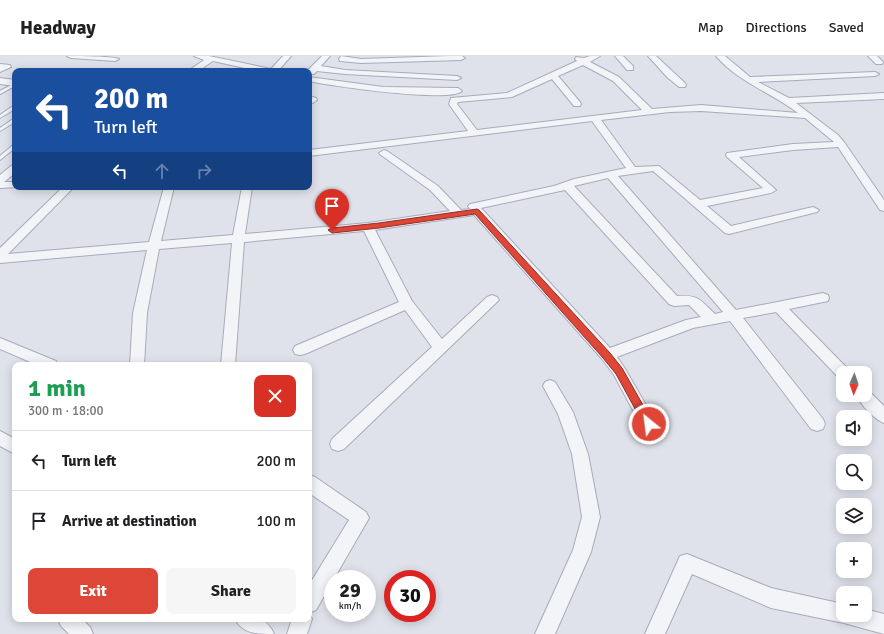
<!DOCTYPE html>
<html lang="en">
<head>
<meta charset="utf-8">
<style>
  body { margin:0; font-family:Signika,sans-serif; background:#f6f6f6; color:#202124; height:100vh; display:flex; flex-direction:column; font-size:15px; white-space:nowrap }
  * { box-sizing:border-box; margin:0 }
  p { font-size:13px; color:#757577 }
  .icon { flex:none; width:22px; height:22px; fill:none; stroke:currentColor; stroke-width:2; stroke-linecap:round; stroke-linejoin:round }
  .map { position:relative; flex:1; overflow:hidden }
  .details { position:absolute; left:12px; top:306px; width:300px; height:260px; display:flex; flex-direction:column; background:#fff; border-radius:8px; box-shadow:0 2px 10px #0003 }
  .details>* { flex:none }
  .guide { position:absolute; left:12px; top:12px; width:300px; height:122px; border-radius:8px; box-shadow:0 2px 10px #0003; background:#1a4fa0; color:#fff; overflow:hidden }
  .needle { width:26px; rotate:182deg }
  .fabs { position:absolute; left:836px; top:310px; display:grid; gap:8px }
  .fabs a { display:grid; place-items:center; width:36px; height:36px; border-radius:8px; background:#fff; box-shadow:0 2px 10px #0003; font-size:20px }
  .speed { position:absolute; left:324px; top:514px; display:flex; gap:8px; font-size:20px; font-weight:700; text-align:center }
  .speed>* { display:grid; place-content:center; width:52px; height:52px; border-radius:50%; background:#fff; box-shadow:0 2px 10px #0003; line-height:1 }
  .speed small { font-size:10px; font-weight:400 }
  .speed .limit { border:6px solid #d22; background:#fff; color:#111 }
  .pin { position:absolute; display:grid; place-items:center; width:34px; height:34px; color:#fff; margin:-41px -17px; border-radius:50% 50% 50% 0; rotate:-45deg; box-shadow:0 0 4px #0007 }
  .pin .icon { rotate:45deg }
  .me { position:absolute; width:44px; margin:-22px; rotate:331deg; stroke-linejoin:round; filter:drop-shadow(0 0 3px #0008) }
  .turn { display:flex; align-items:center; gap:14px; height:84px; padding:0 16px; font-size:18px }
  .turn .icon { width:52px; height:52px; stroke-width:2.5 }
  .turn b { display:block; font-size:28px; line-height:34px }
  .lanes { display:flex; align-items:center; height:38px; padding:0 16px; background:#0003; justify-content:center; gap:20px; direction:ltr }
  .lanes .off { opacity:.35 }
  .round { display:grid; place-items:center; flex:none; width:42px; height:42px; border-radius:8px; background:#f6f6f6 }
  .summary { display:flex; align-items:center; justify-content:space-between; height:68px; padding:0 16px }
  h1 { font-size:24px; font-weight:700; line-height:30px; color:#1e9e55 }
  .cta { display:flex; gap:8px; margin-top:auto; padding:8px 16px }
  .cta a { flex:1; height:46px; border-radius:8px; background:#de4637; color:#fff; font-size:16px; font-weight:700; line-height:46px; text-align:center }
  .cta a+a { background:#f6f6f6; color:#202124 }
  ul { padding:0; list-style:none }
  li { display:flex; align-items:center; gap:12px; height:60px; padding:0 16px; border-top:1px solid #e0e0e0 }
  li div { flex:1 }
  li b { display:block; font-size:15px }
  li em { font-style:normal }
  header { display:flex; align-items:center; gap:24px; box-sizing:border-box; height:56px; padding:0 20px; background:#fff; border-bottom:1px solid #e0e0e0 }
  header strong { font-size:19px }
  nav { display:flex; gap:22px; margin-inline-start:auto; font-size:14px }
  .map>svg:first-child { display:block }
  .lines { fill:none; stroke-linecap:round; stroke-linejoin:round }
  .service-casing { stroke:#a8abb9; stroke-width:2 }
  .minor-casing { stroke:#a8abb9; stroke-width:2 }
  .service { fill:#f3f4f8; fill-rule:evenodd }
  .minor { fill:#f3f4f8; fill-rule:evenodd }
  .route { fill:#de4637; stroke:#902e24 }
</style>
</head>
<body>
<header>
<strong>Headway</strong>
<nav><a>Map</a><a>Directions</a><a>Saved</a></nav>
</header>
<div class="map">
<svg width="884" height="578" viewBox="0 0 884 578">
  <rect width="100%" height="100%" fill="#e0e2eb"/>
  <g class="lines">
    <defs>
      <g id="service">
        <path d="M 15,27 L 15,30 L 0,38 L 0,35 Z"/>
        <path d="M 13,50 L 15,50 L 15,53 L 0,62 L 0,59 Z"/>
        <path d="M 13,63 L 15,63 L 15,66 L 0,75 L 0,72 Z"/>
        <path d="M 13,89 L 15,89 L 15,92 L 0,104 L 0,100 Z"/>
      </g>
      <g id="minor">
        <path d="M 67,0 C 78,0 111,0 119,3 L 115,5 L 71,2 Z"/>
        <path d="M 194,0 L 209,0 L 271,13 L 283,0 L 291,0 L 278,15 L 258,15 L 213,5 L 198,15 L 188,15 L 204,4 Z"/>
        <path d="M 322,0 L 330,0 L 321,10 L 345,14 L 457,20 L 461,22 L 457,24 L 345,18 L 317,15 L 314,18 L 309,18 L 308,14 Z"/>
        <path d="M 341,0 L 361,3 L 449,0 L 462,0 L 465,2 L 461,4 L 361,7 L 340,5 L 339,3 Z"/>
        <path d="M 590,0 L 600,0 L 590,6 L 619,21 L 652,53 L 701,49 L 798,57 C 772,37 738,26 716,0 L 725,0 L 750,21 L 875,16 L 879,18 L 875,20 L 758,26 L 789,42 L 884,37 L 884,43 L 796,47 L 838,79 L 844,86 L 884,144 L 884,155 L 880,154 L 838,91 L 793,94 L 739,101 L 776,134 L 771,137 L 707,150 L 731,170 L 813,151 L 819,154 L 817,156 L 729,178 L 725,177 L 653,115 L 618,120 L 736,254 L 823,237 L 828,239 L 829,242 L 828,245 L 789,253 L 848,313 L 850,317 L 843,317 L 843,323 L 838,321 L 776,256 L 743,262 L 823,363 L 825,368 L 823,373 L 817,375 L 811,373 L 730,265 L 693,272 L 617,301 L 624,311 L 657,368 L 655,373 L 649,375 L 643,373 L 614,319 L 602,303 L 474,159 L 375,174 L 412,245 L 442,283 L 487,241 L 492,239 L 497,241 L 499,244 L 344,393 L 338,395 L 332,393 L 330,388 L 332,383 L 432,291 L 405,254 L 305,298 L 300,299 L 295,298 L 293,294 L 295,290 L 399,246 L 364,175 L 244,186 L 235,309 L 221,309 L 232,187 L 159,193 L 147,257 L 144,309 L 130,309 L 133,257 L 147,194 L 0,207 L 0,192 L 63,131 L 74,131 L 8,198 L 149,186 L 164,131 L 174,131 L 161,185 L 233,179 L 242,131 L 252,131 L 245,178 L 368,167 L 450,155 L 430,134 L 381,99 L 379,97 L 384,94 L 387,95 L 438,130 L 461,154 L 470,153 L 468,150 L 470,148 L 554,130 L 574,123 L 626,112 L 592,65 L 309,100 L 309,94 L 468,75 L 449,48 L 451,42 L 507,37 L 577,5 L 575,3 L 576,1 L 584,2 ZM 583,9 L 613,25 L 642,54 L 477,74 L 457,48 L 458,46 L 512,41 L 552,23 L 574,50 L 580,50 L 581,48 L 580,46 L 558,20 ZM 701,55 L 805,62 L 834,86 L 793,88 L 727,97 L 726,99 L 727,101 L 763,132 L 700,144 L 659,110 L 635,111 L 601,64 L 670,56 ZM 608,122 L 723,256 L 715,258 C 699,243 699,239 677,240 L 574,130 ZM 565,134 L 669,248 L 674,250 L 689,249 L 701,261 L 686,264 L 610,292 L 481,152 Z"/>
        <path d="M 615,0 L 623,0 L 633,10 L 633,14 L 627,14 Z"/>
        <path d="M 648,0 L 656,0 L 685,27 L 686,29 L 685,31 L 679,31 L 667,21 Z"/>
        <path d="M 868,0 L 877,0 L 883,6 L 882,8 L 876,8 Z"/>
        <path d="M 0,8 L 10,9 L 11,11 L 0,16 Z"/>
        <path d="M 309,21 L 383,31 L 458,32 L 462,35 C 450,47 330,30 309,25 Z"/>
        <path d="M 0,22 L 15,24 L 15,30 L 0,28 Z"/>
        <path d="M 309,40 L 316,42 L 317,44 L 313,47 L 309,46 Z"/>
        <path d="M 15,109 L 15,117 L 4,126 L 15,126 L 15,131 L 19,131 L 0,132 L 0,119 L 11,110 Z"/>
        <path d="M 0,282 L 56,305 L 58,309 L 37,309 L 0,293 Z"/>
        <path d="M 550,324 L 555,326 L 573,356 L 588,398 L 600,461 L 591,496 L 555,578 L 535,578 L 573,494 L 582,461 L 572,398 L 558,358 L 543,330 L 545,326 Z"/>
        <path d="M 865,333 L 869,335 L 884,350 L 884,367 C 874,363 861,349 856,339 L 865,339 Z"/>
        <path d="M 0,375 L 15,383 L 15,398 L 0,390 Z"/>
        <path d="M 309,419 L 315,421 L 366,456 L 369,462 L 316,554 L 309,557 L 312,563 L 307,578 L 287,578 L 292,563 L 309,563 L 309,529 L 349,464 L 309,437 Z"/>
        <path d="M 687,498 L 771,532 L 843,548 L 843,559 L 865,559 L 865,553 L 884,558 L 884,578 L 844,567 L 771,552 L 692,518 L 665,578 L 645,578 L 680,500 Z"/>
        <path d="M 58,563 L 82,563 L 90,571 L 93,578 L 69,578 L 61,570 Z"/>
        <path d="M 235,563 C 252,563 266,559 274,578 C 257,578 243,578 235,563 Z"/>
      </g>
    </defs>
    <use href="#service" class="service-casing"/>
    <use href="#minor" class="minor-casing"/>
    <use href="#service" class="service"/>
    <use href="#minor" class="minor"/>
  </g>
  <path class="route" d="M 477,153 L 479,154 L 610,297 L 622,312 L 652,365 L 654,368 L 652,371 L 649,372 L 645,371 L 616,318 L 603,302 L 475,158 L 379,172 L 332,177 L 328,174 L 332,172 L 379,167 Z"/>
</svg>
<div class="fabs">
<a><svg class="needle" viewBox="-14 -14 28 28"><path d="M0-13l5 13h-10z" fill="#e53935"/><path d="M0 13l5-13h-10z" fill="#757577"/></svg></a>
<a><svg class="icon" aria-label="sound" viewBox="0 0 24 24"><path d="M4 9h4l5-4v14l-5-4H4zM17 9q2 3 0 6"/></svg></a>
<a><svg class="icon" aria-label="search" viewBox="0 0 24 24"><circle cx="10" cy="10" r="6"/><path d="M15 15l6 6"/></svg></a>
<a><svg class="icon" aria-label="layers" viewBox="0 0 24 24"><path d="M12 4l9 5-9 5-9-5zM3 14l9 5 9-5"/></svg></a>
<a>+</a>
<a>−</a>
</div>
<div class="speed"><div>29<small>km/h</small></div><div class="limit">30</div></div>
<div class="pin" style="left:332px;top:174px;background:#d93025"><svg class="icon" aria-label="arrive" viewBox="0 0 24 24"><path d="M6 21V4h12l-3 4 3 4H6"/></svg></div>
<svg class="me" style="left:649px;top:368px" viewBox="-20 -20 40 40"><circle r="17" fill="#de4637" stroke="#fff" stroke-width="3"/><path d="M0-11L8 9 0 5-8 9z" fill="#fff"/></svg>
<div class="guide">
<div class="turn"><svg class="icon" aria-label="left" viewBox="0 0 24 24"><path d="M17 20v-9H6M10 6l-5 5 5 5"/></svg><div><b>200 m</b>Turn left</div></div>
<div class="lanes"><svg class="icon" aria-label="left" viewBox="0 0 24 24"><path d="M17 20v-9H6M10 6l-5 5 5 5"/></svg><svg class="icon off" aria-label="ahead" viewBox="0 0 24 24"><path d="M12 20V5M6 11l6-6 6 6"/></svg><svg class="icon off" aria-label="right" viewBox="0 0 24 24"><path d="M7 20v-9h11M14 6l5 5-5 5"/></svg></div>
</div>
<section class="details">
<div class="summary"><div><h1>1 min</h1><p>300 m · 18:00</p></div><a class="round" style="background:#d93025;color:#fff"><svg class="icon" aria-label="close" viewBox="0 0 24 24"><path d="M6 6l12 12M18 6L6 18"/></svg></a></div>
<ul>
<li><svg class="icon" aria-label="left" viewBox="0 0 24 24"><path d="M17 20v-9H6M10 6l-5 5 5 5"/></svg><div><b>Turn left</b></div><em>200 m</em></li>
<li><svg class="icon" aria-label="arrive" viewBox="0 0 24 24"><path d="M6 21V4h12l-3 4 3 4H6"/></svg><div><b>Arrive at destination</b></div><em>100 m</em></li>
</ul>
<div class="cta"><a>Exit</a><a>Share</a></div>
</section>
</div>
</body>
</html>
